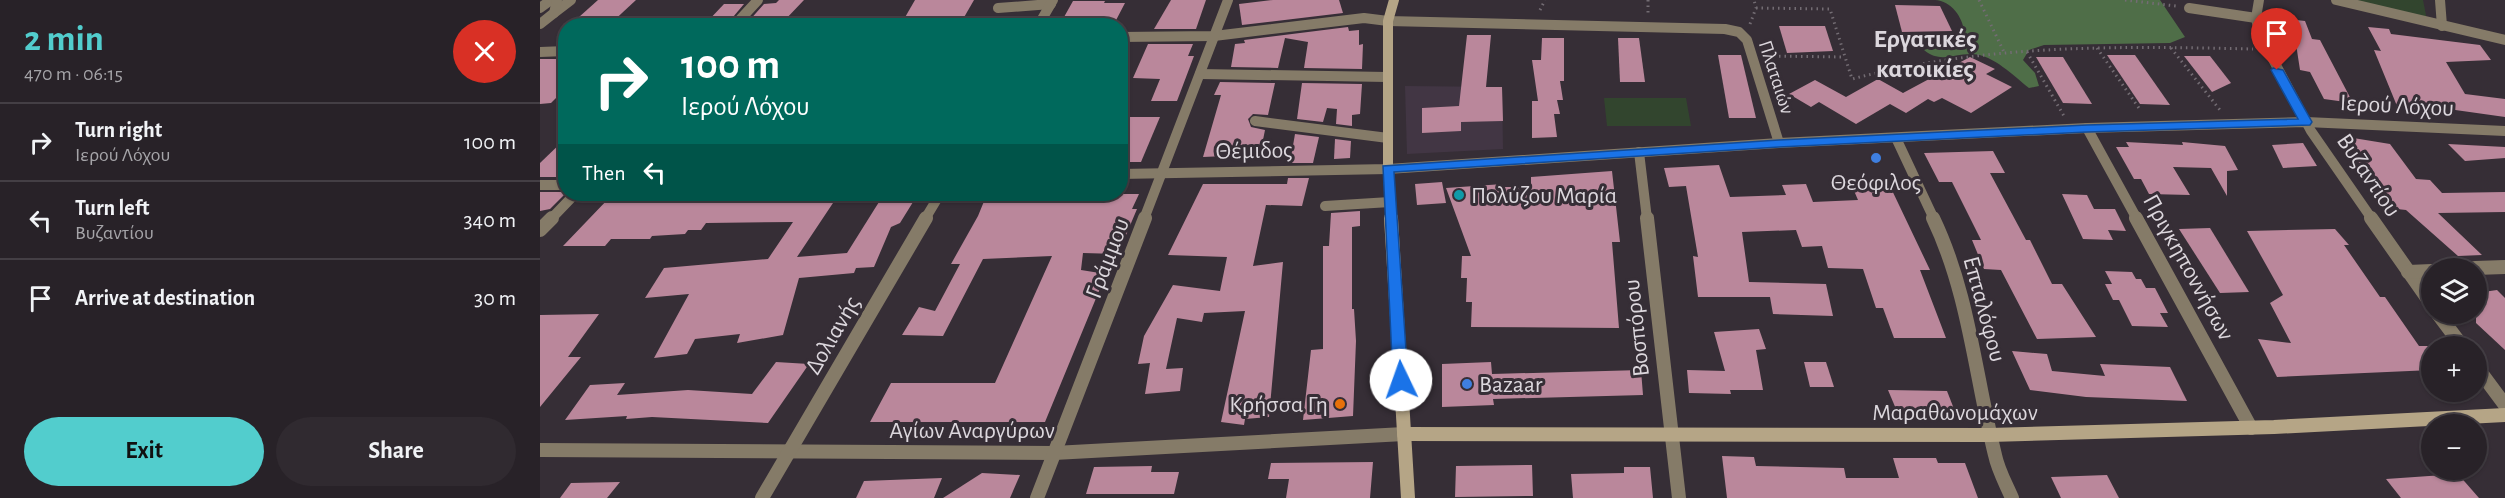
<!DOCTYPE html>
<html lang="en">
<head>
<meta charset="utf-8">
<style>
  body { margin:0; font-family:"Alegreya Sans",sans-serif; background:#302a30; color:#f1f3f6; height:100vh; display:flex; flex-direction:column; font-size:22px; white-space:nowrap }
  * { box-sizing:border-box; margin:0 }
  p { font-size:20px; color:#a5a4a8 }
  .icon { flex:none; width:33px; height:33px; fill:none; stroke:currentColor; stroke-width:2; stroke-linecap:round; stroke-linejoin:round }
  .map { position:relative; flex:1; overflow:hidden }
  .side { display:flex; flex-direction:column; background:#282228; width:540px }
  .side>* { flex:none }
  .top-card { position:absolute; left:18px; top:18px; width:570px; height:183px; border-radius:24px; box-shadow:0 2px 4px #0004,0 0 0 2px #443f45; background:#00695c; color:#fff; overflow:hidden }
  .buttons { position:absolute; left:1881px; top:258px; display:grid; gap:12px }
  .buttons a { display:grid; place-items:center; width:66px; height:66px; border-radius:50%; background:#282228; box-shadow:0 2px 4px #0004,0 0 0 2px #443f45; font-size:30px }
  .pin { position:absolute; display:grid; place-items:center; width:51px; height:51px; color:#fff; margin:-62px -26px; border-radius:50% 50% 50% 0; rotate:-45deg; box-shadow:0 0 6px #0007 }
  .pin .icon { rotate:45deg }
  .me { position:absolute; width:66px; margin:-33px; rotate:357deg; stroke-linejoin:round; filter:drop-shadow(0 0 4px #0008) }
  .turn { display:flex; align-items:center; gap:21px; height:126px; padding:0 24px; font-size:27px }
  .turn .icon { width:78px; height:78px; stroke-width:2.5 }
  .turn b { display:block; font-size:42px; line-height:51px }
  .then { display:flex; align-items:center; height:57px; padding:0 24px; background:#0003; gap:12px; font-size:22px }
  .round { display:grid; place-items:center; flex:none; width:63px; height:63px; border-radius:32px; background:#302a30 }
  .headline { display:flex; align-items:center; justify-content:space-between; height:102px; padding:0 24px }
  h1 { font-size:36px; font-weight:700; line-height:45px; color:#52cdcd }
  .action { display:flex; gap:12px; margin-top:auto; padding:12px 24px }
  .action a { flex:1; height:69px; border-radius:36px; background:#52cdcd; color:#111; font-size:24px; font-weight:700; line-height:69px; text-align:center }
  .action a+a { background:#302a30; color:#f1f3f6 }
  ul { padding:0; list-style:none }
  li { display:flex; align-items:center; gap:18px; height:78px; padding:0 24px; border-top:2px solid #443f45 }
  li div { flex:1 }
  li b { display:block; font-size:22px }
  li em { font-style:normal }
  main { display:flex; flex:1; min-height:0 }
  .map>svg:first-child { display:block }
  .built { fill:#423644 }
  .green { fill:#32452e }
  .forest { fill:#4f6e48 }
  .building { fill:#ba879b }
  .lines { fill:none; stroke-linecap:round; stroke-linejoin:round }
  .path { stroke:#736c73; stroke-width:3; stroke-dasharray:1.5 4; stroke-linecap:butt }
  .lane { stroke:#857b68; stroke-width:10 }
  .street-far1 { stroke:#857b68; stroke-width:10 }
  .street { stroke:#857b68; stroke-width:14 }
  .secondary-far1 { stroke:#b5a586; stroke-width:10 }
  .secondary { stroke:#b5a586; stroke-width:14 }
  .route { fill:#1a73e8; stroke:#114b97; stroke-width:1.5 }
  .shop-dot { fill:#3f7fe0; stroke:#362e36; stroke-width:2 }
  .culture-dot { fill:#0f9aa8; stroke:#362e36; stroke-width:2 }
  .food-dot { fill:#e8710a; stroke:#362e36; stroke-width:2 }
  .labels { text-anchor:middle; stroke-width:6; stroke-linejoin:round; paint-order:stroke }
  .far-street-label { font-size:20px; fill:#dcd7dd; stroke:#362e36 }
  .street-label { font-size:24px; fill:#dcd7dd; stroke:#362e36 }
  .poi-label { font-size:24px; fill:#dcd7dd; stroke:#362e36; text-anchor:start }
  .neighbourhood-label { font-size:26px; font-weight:bold; fill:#dcd7dd; stroke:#362e36 }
</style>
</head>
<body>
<main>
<section class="side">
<div class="headline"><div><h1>2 min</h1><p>470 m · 06:15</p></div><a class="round" style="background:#d93025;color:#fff"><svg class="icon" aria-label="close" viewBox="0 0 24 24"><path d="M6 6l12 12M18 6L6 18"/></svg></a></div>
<ul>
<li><svg class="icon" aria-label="right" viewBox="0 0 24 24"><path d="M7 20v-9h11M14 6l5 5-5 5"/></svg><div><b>Turn right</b><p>Ιερού Λόχου</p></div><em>100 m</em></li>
<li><svg class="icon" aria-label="left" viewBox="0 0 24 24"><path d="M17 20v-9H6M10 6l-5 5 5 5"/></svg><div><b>Turn left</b><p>Βυζαντίου</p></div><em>340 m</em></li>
<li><svg class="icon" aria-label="arrive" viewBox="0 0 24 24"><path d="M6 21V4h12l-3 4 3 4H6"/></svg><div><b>Arrive at destination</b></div><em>30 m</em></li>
</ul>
<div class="action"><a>Exit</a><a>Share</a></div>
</section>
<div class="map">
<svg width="1965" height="498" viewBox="0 0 1965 498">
  <rect width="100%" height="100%" fill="#362e36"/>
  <path class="built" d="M 865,86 L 962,87 L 963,149 L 867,154 Z"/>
  <g class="green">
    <path d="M 1816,0 L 1883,0 L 1887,20 Z"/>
    <path d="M 1064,98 L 1146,98 L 1151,126 L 1067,126 Z"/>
  </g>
  <path class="forest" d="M 1395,0 L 1620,0 L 1645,37 L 1630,43 L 1504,45 L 1489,50 L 1483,60 L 1495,73 L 1499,86 L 1489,88 C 1474,76 1453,55 1433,54 C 1414,53 1401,64 1384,50 L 1417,40 L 1424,32 C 1423,17 1411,1 1395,0 Z"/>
  <g class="building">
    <path d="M 58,0 L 96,0 L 68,26 L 29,26 Z"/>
    <path d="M 239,0 L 264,0 L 243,22 L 208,22 L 224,4 L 236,3 Z"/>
    <path d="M 375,0 L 434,0 L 419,26 L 360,26 Z"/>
    <path d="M 631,0 L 666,0 L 656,29 L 614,29 Z"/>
    <path d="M 733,0 L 799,0 L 803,13 L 702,25 L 699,4 Z"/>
    <path d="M 533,1 L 565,1 L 564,3 L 585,3 L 573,26 L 519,26 Z"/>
    <path d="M 184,4 L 204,4 L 188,23 L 166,23 Z"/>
    <path d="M 1355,5 L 1400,6 L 1412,31 L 1362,32 Z"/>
    <path d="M 1747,19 L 1765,21 L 1772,39 L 1780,40 L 1813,103 L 1784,99 L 1770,72 L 1760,70 L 1756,44 Z"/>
    <path d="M 1239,26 L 1285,26 L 1293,51 L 1247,53 Z"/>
    <path d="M 808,27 L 809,31 L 819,30 L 819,45 L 823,44 L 822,69 L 764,68 L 768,42 L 745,38 L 738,68 L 691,67 L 695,44 L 705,43 L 704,40 Z"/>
    <path d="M 1828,27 L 1849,29 L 1851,34 L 1940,45 L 1951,60 L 1906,62 L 1925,94 L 1965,99 L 1965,117 L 1887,106 L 1890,112 L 1857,106 L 1834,50 L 1841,51 Z"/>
    <path d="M 927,35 L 951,35 L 946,87 L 962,87 L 963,121 L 921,122 L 921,131 L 882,133 L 882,108 L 919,106 Z"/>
    <path d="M 1002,38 L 1024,38 L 1024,81 L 1020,81 L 1023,100 L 1017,100 L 1020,114 L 1014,114 L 1017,137 L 992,138 L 992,101 L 998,101 L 992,60 L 1001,60 Z"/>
    <path d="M 1078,38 L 1099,38 L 1105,82 L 1080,82 Z"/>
    <path d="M 608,44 L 653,44 L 648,56 L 654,56 L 637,101 L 611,101 L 620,79 L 593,78 Z"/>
    <path d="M 1178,55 L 1201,55 L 1216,118 L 1189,118 Z"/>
    <path d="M 1567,55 L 1595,55 L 1630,105 L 1600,104 Z"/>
    <path d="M 1644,56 L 1670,56 L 1691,83 L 1672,92 Z"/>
    <path d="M 1430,57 L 1455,69 L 1446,74 L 1472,87 L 1431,113 L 1402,98 L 1394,102 L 1388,99 L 1366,113 L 1350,104 L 1316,124 L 1279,102 L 1271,107 L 1249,94 L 1275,80 L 1306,97 L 1338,79 L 1363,93 Z"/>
    <path d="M 1496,57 L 1523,57 L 1552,104 L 1523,103 Z"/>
    <path d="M 0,59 L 26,59 L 26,88 L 11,103 L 0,104 Z"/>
    <path d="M 680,82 L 735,83 L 728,115 L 713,114 L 708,119 L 711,127 L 725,130 L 721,150 L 687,150 L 685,156 L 663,157 L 681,95 L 674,95 Z"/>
    <path d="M 762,83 L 822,84 L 820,114 L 812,115 L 812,126 L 796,124 L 797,109 L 787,108 L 783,122 L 757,119 Z"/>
    <path d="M 580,117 L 620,117 L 601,162 L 580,162 Z"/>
    <path d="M 755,134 L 779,137 L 773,163 L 750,163 Z"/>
    <path d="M 1801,136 L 1850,144 L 1876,179 L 1890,180 L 1902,193 L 1965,192 L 1965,212 L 1898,213 L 1942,255 L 1918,256 L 1866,210 L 1857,209 L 1832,171 L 1824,170 Z"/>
    <path d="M 26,138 L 26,177 L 0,177 L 0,163 Z"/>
    <path d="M 795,139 L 811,141 L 810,158 L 794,159 Z"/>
    <path d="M 1586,142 L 1643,145 L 1642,142 L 1685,146 L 1698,170 L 1687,171 L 1687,196 L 1671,168 L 1633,167 L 1650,195 L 1609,194 L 1601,179 L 1594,179 L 1576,147 L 1589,147 Z"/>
    <path d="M 1763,143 L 1777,166 L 1743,168 L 1732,145 Z"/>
    <path d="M 1908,144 L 1965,147 L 1965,158 L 1925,161 Z"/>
    <path d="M 1453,151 L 1465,173 L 1450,173 L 1486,240 L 1490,240 L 1512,284 L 1522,284 L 1556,337 L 1497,339 L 1461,270 L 1444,269 L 1432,240 L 1441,240 L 1412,182 L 1399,182 L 1384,153 Z"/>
    <path d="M 1179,165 L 1190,197 L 1246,195 L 1242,185 L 1266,184 L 1273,202 L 1318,200 L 1312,186 L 1349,184 L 1390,270 L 1380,270 L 1406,338 L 1354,338 L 1343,308 L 1336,308 L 1323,269 L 1288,268 L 1282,246 L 1262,247 L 1256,230 L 1202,232 L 1209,282 L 1286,284 L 1293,316 L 1233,314 L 1230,297 L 1158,297 L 1153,256 L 1158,257 L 1146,186 L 1129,187 L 1124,168 Z"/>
    <path d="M 1072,171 L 1080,242 L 1072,242 L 1079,328 L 931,327 L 932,302 L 926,302 L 927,278 L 921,278 L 922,256 L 931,256 L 906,188 L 963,184 L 963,187 L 991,187 L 991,177 Z"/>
    <path d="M 748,178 L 769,178 L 762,206 L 726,205 L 713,266 L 743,262 L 729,417 L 705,419 L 704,425 L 681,422 L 705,311 L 664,313 L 662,322 L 637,318 L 626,369 L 643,368 L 640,391 L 605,394 L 610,363 L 598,364 L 604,336 L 633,285 L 680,291 L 687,257 L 628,255 L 663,184 L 747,184 Z"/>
    <path d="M 902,182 L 906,203 L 877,205 L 875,184 Z"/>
    <path d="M 0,192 L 26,192 L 26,193 L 10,209 L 0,211 Z"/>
    <path d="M 215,194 L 299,194 L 257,257 L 307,253 L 344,194 L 378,194 L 360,223 L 351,227 L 334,267 L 316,268 L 314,273 L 259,278 L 243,335 L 197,343 L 200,334 L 155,339 L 147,354 L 114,358 L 149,294 L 105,298 L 124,268 L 228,259 L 253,222 L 166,223 L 161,230 L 148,230 L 145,234 L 112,236 L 110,239 L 71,239 L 65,246 L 23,246 L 70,197 L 104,196 L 99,202 L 209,202 Z"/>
    <path d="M 447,194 L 599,194 L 592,209 L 597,209 L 578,254 L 543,253 L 541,270 L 566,274 L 505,422 L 330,422 L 351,383 L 455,383 L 512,256 L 443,259 L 403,336 L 362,335 L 379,307 L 395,311 L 420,264 L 411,264 L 438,216 Z"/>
    <path d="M 1522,194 L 1547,195 L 1554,209 L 1575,209 L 1586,231 L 1568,230 L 1573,240 L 1543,239 Z"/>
    <path d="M 820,211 L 820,226 L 812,227 L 812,309 L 814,309 L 816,341 L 813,416 L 763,420 L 771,350 L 783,349 L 783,246 L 789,246 L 791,213 Z"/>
    <path d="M 1670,228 L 1709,292 L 1680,293 L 1639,229 Z"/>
    <path d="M 1795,229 L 1809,245 L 1804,245 L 1840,297 L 1845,297 L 1879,346 L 1892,346 L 1892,370 L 1737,377 L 1718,339 L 1751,343 L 1730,303 L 1743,295 L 1707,231 Z"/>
    <path d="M 1565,271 L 1592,272 L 1596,279 L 1601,279 L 1606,288 L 1615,288 L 1628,313 L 1620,313 L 1628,327 L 1592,326 L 1579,300 L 1573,300 L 1565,284 L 1572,284 Z"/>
    <path d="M 1957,290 L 1965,298 L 1965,350 L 1936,323 L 1936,293 Z"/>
    <path d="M 59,314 L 28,357 L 41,357 L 0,407 L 0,315 Z"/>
    <path d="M 1219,329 L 1226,349 L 1216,350 L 1223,390 L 1190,390 L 1191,394 L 1149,393 L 1147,370 L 1185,371 L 1174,332 Z"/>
    <path d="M 1472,351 L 1507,354 L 1512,371 L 1565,376 L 1560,364 L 1630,367 L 1647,401 L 1546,397 L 1490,390 Z"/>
    <path d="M 236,362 L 269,364 L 228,423 L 112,417 L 86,419 L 87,416 L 25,420 L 50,385 L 85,383 L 77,395 L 148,390 L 212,394 Z"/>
    <path d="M 951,362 L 952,374 L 1101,370 L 1103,395 L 953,399 L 954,405 L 902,407 L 902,364 Z"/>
    <path d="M 1264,362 L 1286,362 L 1294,387 L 1270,387 Z"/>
    <path d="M 1348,390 L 1407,391 L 1414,409 L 1356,409 Z"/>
    <path d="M 1182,456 L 1214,457 L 1216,466 L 1304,468 L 1306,478 L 1359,478 L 1353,458 L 1396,458 L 1398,463 L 1425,463 L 1438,498 L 1187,498 Z"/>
    <path d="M 833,462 L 830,498 L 746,498 L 749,479 L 728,479 L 731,463 Z"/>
    <path d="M 992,465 L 993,496 L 915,497 L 916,466 Z"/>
    <path d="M 612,466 L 611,472 L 639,472 L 634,494 L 546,494 L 554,467 Z"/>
    <path d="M 1084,467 L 1110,467 L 1113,498 L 1033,498 L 1031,474 L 1084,473 Z"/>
    <path d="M 442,473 L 480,475 L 470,498 L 403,498 Z"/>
    <path d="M 1918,474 L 1939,498 L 1861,498 L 1846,479 Z"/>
    <path d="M 1567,475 L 1579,498 L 1521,498 L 1511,477 Z"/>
    <path d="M 402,478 L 394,498 L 316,498 L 324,481 Z"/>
    <path d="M 80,482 L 67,498 L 20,498 L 31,483 Z"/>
  </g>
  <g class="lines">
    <g class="path">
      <path d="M 1108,0 L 1108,14"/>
      <path d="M 1439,0 L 1464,52"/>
      <path d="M 1585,0 L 1636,6"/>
      <path d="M 1216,8 L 1290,9 L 1312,79 C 1446,44 1576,46 1713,49"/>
      <path d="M 1000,10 L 1005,0"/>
      <path d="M 1210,24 L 1216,8 L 1214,0"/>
      <path d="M 1557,48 L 1601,111"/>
      <path d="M 1631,48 L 1680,110"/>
      <path d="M 1487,52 L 1524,116"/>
      <path d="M 1228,56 L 1305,57"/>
    </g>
    <g class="lane">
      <path d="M 1900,0 L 1902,26"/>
      <path d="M 458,8 L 511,4"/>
      <path d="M 1649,8 L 1716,18"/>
      <path d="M 715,121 L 848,138"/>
    </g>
    <g class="street-far1">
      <path d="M 1719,0 L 1716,18 L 1719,33 L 1771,131 L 1832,219"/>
      <path d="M 1796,0 L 1965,40"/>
      <path d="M 0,8 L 11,0"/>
      <path d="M 14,13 L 31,0"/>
      <path d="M 0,24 L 14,13 L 17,0"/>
      <path d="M 194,26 L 218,0"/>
      <path d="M 498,26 L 513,0"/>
      <path d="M 580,37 L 674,36 L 824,18 L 848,21 L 1185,29 L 1199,32 L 1207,40 L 1239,143"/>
      <path d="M 0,52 L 26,51"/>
      <path d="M 660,74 L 847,77"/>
      <path d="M 1547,128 L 1597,219"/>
      <path d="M 1356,138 L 1394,219"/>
      <path d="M 1099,152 L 1107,219"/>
      <path d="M 580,174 L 848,169 L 1239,143 L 1547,128 L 1766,122 L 1965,131"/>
      <path d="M 0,185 L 26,185"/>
      <path d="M 785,206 L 850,202"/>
      <path d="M 11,219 L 35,194"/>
      <path d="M 385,219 L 400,194"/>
      <path d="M 604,219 L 688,0"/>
    </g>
    <g class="street">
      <path d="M 1107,218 L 1139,498"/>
      <path d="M 1393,218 C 1429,293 1435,375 1455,455 C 1458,470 1466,484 1472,498"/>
      <path d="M 1596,218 L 1711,428"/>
      <path d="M 1831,218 L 1892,305"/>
      <path d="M 0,230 L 12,218"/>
      <path d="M 1935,268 L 1965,267"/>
      <path d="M 1868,272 L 1892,271"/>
      <path d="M 1898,314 L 1922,346"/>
      <path d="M 1936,366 L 1965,405"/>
      <path d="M 0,450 L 514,453 L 864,434"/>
      <path d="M 222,498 L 386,218"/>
      <path d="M 497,498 L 605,218"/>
    </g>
    <path class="secondary-far1" d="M 851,219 L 848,169 L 848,21 L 854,0"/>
    <g class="secondary">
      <path d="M 851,218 L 868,498"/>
      <path d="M 864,434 L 1450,435 L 1734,427 L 1965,415"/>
    </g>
  </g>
  <path class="route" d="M 1733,68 L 1743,70 L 1772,122 L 1770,125 L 1547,132 L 1239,147 L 854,172 L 868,380 L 861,385 L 853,380 L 843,166 L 1239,140 L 1547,125 L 1758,119 L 1731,70 Z"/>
  <g class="shop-dot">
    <circle cx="1336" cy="158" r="6"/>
    <circle cx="927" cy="384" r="6"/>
  </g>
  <circle class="culture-dot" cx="919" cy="195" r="6"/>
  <circle class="food-dot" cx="800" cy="404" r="6"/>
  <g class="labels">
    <g class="far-street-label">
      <text transform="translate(1237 77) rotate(72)" y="7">Πλαταιών</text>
    </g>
    <g class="street-label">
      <text transform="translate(1857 105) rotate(3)" y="8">Ιερού Λόχου</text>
      <text transform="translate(714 150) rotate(-1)" y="8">Θέμιδος</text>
      <text transform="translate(1829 175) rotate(56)" y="8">Βυζαντίου</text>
      <text transform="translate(567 258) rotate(-69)" y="8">Γράμμου</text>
      <text transform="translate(1649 267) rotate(61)" y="8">Πριγκηποννήσων</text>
      <text transform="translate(1445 309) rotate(75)" y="8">Επταλόφου</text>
      <text transform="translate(1096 328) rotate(-96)" y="8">Βοσπόρου</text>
      <text transform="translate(292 335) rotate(-60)" y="8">Δολιανής</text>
      <text x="1415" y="420">Μαραθωνομάχων</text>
      <text x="432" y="438">Αγίων Αναργύρων</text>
    </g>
    <g class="poi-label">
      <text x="1336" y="190" text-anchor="middle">Θεόφιλος</text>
      <text x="931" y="203">Πολύζου Μαρία</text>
      <text x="939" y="392">Bazaar</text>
      <text x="788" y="412" text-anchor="end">Κρήσσα Γη</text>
    </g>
    <g class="neighbourhood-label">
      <text x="1385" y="47">Εργατικές<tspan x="1385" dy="30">κατοικίες</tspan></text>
    </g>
  </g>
</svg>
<div class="buttons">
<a><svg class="icon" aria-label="layers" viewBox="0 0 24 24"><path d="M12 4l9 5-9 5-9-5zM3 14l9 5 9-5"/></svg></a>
<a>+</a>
<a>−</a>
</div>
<div class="pin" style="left:1737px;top:70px;background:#d93025"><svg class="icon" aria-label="arrive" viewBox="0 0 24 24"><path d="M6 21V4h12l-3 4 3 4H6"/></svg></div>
<svg class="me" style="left:861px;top:380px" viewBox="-20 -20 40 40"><circle r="19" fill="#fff"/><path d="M0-13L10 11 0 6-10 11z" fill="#1a73e8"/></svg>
<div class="top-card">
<div class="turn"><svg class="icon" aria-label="right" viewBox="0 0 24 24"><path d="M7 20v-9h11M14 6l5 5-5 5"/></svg><div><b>100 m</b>Ιερού Λόχου</div></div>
<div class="then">Then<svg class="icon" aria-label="left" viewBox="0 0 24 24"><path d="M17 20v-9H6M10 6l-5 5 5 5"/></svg></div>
</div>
</div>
</main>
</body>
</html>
